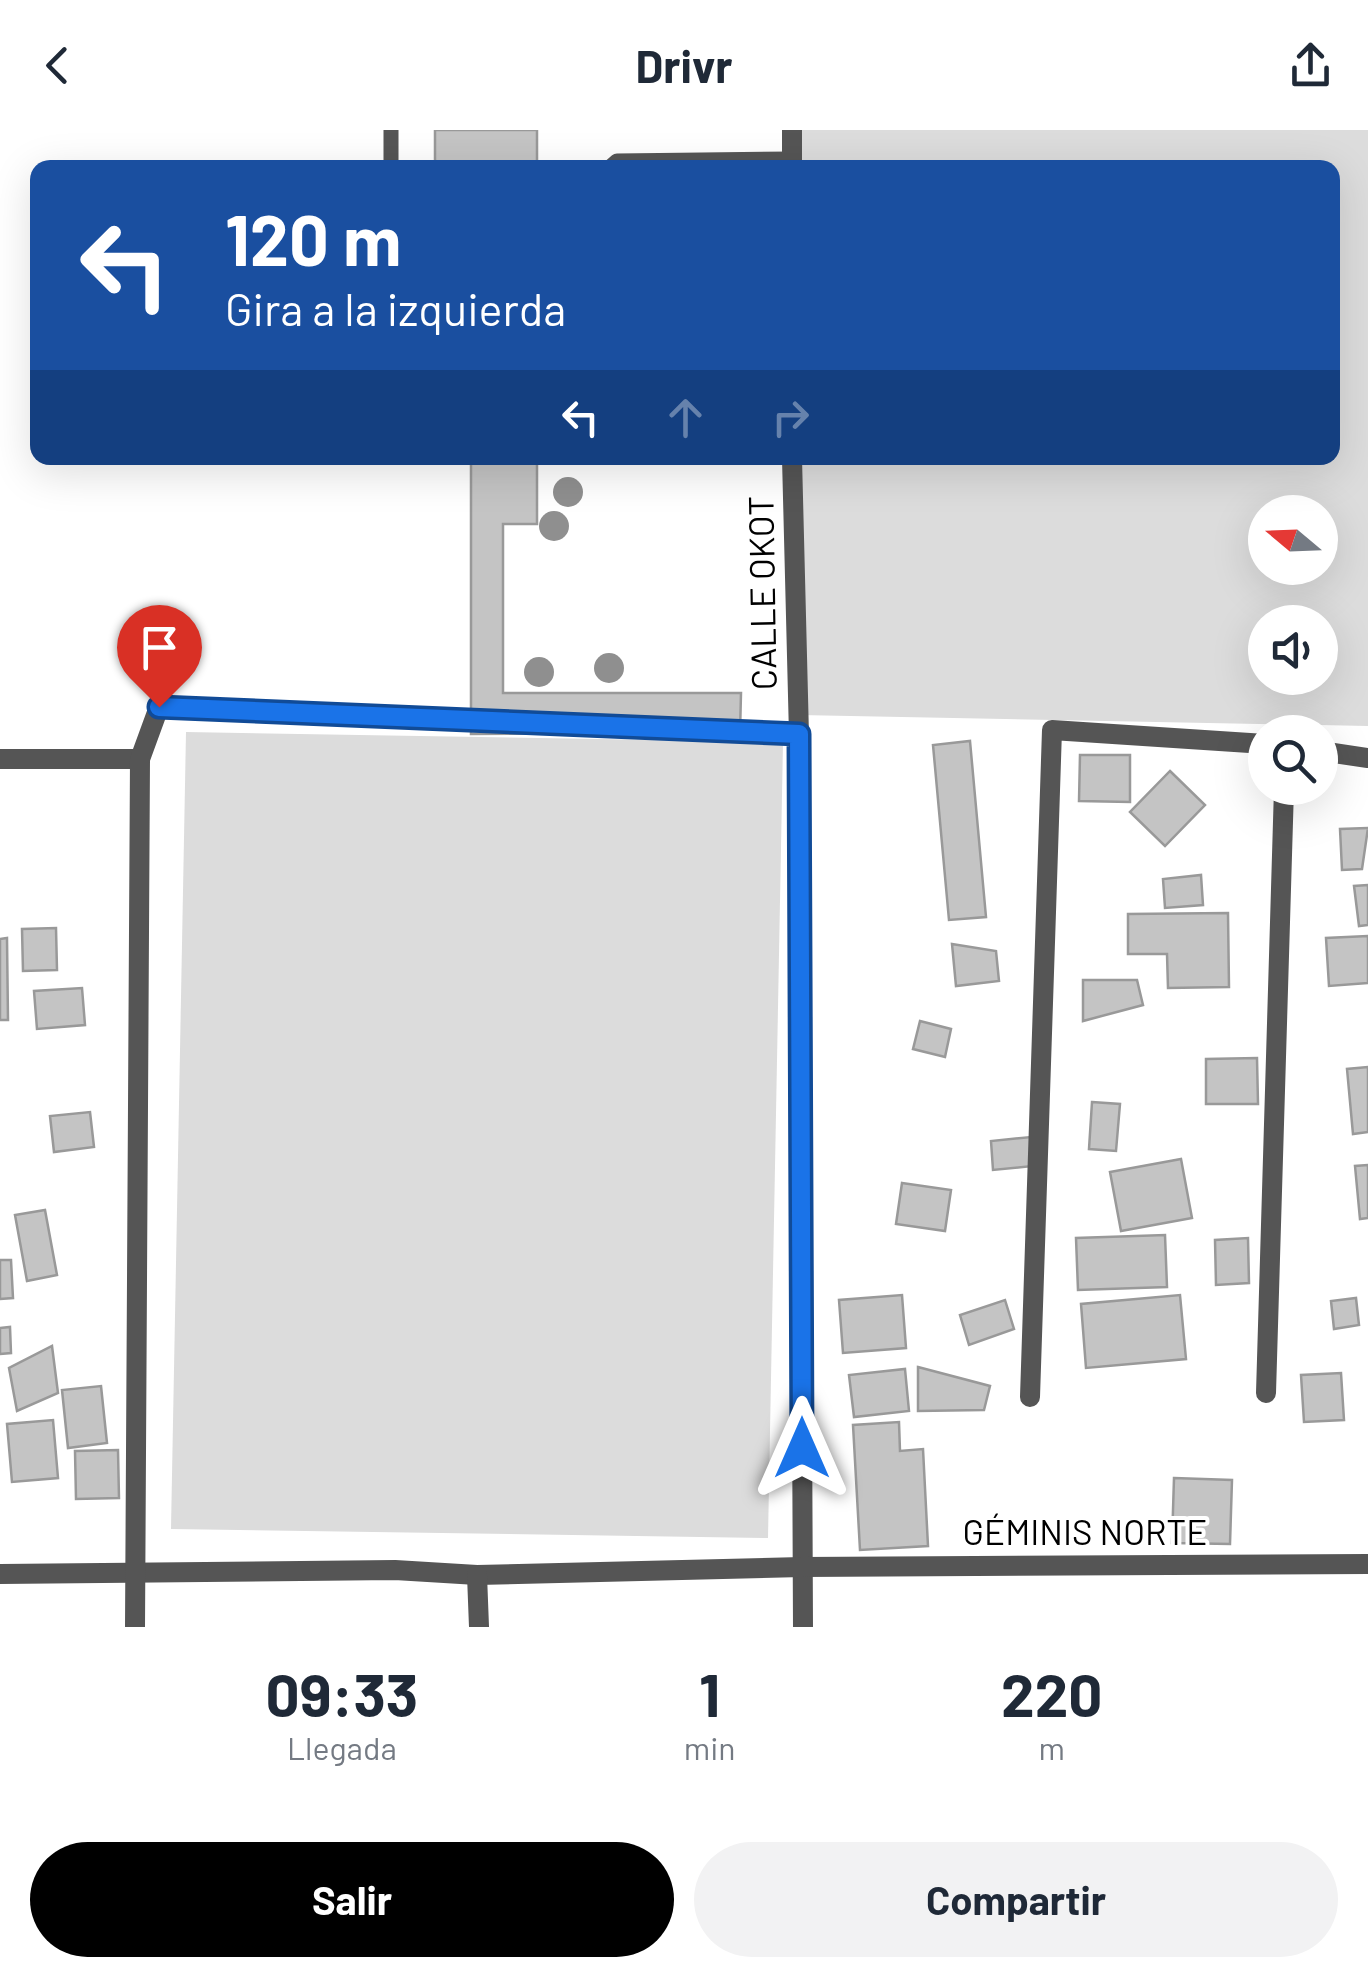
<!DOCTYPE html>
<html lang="es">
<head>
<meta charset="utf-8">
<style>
  body { margin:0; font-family:Barlow,sans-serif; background:#f2f2f3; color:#1f2937; height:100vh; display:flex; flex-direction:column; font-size:38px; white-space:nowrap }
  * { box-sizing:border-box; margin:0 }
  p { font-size:32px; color:#747a83 }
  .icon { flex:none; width:55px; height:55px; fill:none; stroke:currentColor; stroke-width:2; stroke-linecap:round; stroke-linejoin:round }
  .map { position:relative; height:1497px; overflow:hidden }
  .details { display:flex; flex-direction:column; background:#fff; flex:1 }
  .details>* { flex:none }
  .top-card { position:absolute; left:30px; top:30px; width:1310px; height:305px; border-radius:20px; box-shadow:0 10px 40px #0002; background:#1a4fa0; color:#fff; overflow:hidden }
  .needle { width:65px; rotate:289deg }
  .buttons { position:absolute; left:1248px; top:365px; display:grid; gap:20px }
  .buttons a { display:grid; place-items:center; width:90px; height:90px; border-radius:50%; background:#fff; box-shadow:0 10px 40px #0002; font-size:50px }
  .pin { position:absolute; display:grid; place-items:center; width:85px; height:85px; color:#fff; margin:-102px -42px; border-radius:50% 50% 50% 0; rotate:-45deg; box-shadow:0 0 10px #0007 }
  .pin .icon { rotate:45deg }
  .me { position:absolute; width:110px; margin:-55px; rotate:0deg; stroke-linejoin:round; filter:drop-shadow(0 0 8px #0008) }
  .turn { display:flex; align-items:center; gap:35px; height:210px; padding:0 30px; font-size:45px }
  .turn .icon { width:130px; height:130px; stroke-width:2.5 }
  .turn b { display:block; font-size:70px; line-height:85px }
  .lanes { display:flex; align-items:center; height:95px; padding:0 30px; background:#0003; justify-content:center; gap:50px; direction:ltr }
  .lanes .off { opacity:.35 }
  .eta { display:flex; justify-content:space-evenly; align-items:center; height:170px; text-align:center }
  .eta b { font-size:60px; font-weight:700; line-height:70px }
  .action { display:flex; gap:20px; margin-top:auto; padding:20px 30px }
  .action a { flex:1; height:115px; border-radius:60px; background:#000; color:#fff; font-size:40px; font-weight:700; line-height:115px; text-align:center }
  .action a+a { background:#f2f2f3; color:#1f2937 }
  header { display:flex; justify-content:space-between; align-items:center; height:130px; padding:0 30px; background:#fff; font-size:45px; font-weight:700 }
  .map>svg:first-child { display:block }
  .green { fill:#dcdcdc; fill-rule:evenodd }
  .building { fill:#c4c4c4; stroke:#999; stroke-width:2.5 }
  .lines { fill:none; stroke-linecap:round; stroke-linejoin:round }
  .lane { stroke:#555; stroke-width:15 }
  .street { stroke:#555; stroke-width:20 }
  .tree { fill:#8f8f8f }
  .route-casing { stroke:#114b97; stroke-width:25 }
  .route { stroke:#1a73e8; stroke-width:18 }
  .labels { text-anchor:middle; stroke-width:8; stroke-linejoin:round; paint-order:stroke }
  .street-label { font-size:35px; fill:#000; stroke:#fff }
</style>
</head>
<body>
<header><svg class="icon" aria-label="back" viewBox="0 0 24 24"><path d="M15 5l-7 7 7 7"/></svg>Drivr<svg class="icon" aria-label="share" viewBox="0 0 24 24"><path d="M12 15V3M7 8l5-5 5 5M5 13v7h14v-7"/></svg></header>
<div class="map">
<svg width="1368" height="1497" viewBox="0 0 1368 1497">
  <rect width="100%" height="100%" fill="#fff"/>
  <g class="green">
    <path d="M 797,0 L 1368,0 L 1368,596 L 799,585 L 798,328 L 1332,328 L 1332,38 L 797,37 ZM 1265,382 L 1320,382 L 1320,438 L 1265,438 ZM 1265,492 L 1320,492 L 1320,548 L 1265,548 Z"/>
    <path d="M 186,602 L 783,612 L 768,1408 L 171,1399 Z"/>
  </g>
  <g class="building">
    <rect x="435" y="0" width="102" height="38"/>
    <path d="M 471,328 L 537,328 L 537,394 L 503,394 L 503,563 L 741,563 L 740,603 L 471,604 Z"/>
    <path d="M 970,611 L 986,787 L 949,790 L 933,615 Z"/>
    <path d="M 1080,625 L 1130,625 L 1130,672 L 1079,671 Z"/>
    <path d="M 1170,641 L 1205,675 L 1165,716 L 1130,682 Z"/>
    <path d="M 1368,698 L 1362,739 L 1342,740 L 1340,699 Z"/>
    <path d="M 1201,745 L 1203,775 L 1165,778 L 1163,749 Z"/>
    <path d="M 1368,755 L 1368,795 L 1359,796 L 1354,756 Z"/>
    <path d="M 1228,783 L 1229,857 L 1168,858 L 1167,824 L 1128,824 L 1128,784 Z"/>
    <path d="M 56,798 L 57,840 L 23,841 L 22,799 Z"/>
    <path d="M 1368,806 L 1368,853 L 1329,856 L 1326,808 Z"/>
    <path d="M 7,808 L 8,890 L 0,890 L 0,809 Z"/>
    <path d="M 952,814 L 996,821 L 999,851 L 956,856 Z"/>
    <path d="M 1083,850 L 1137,850 L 1143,875 L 1083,891 Z"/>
    <path d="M 82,858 L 85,895 L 37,899 L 34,861 Z"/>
    <path d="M 920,891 L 951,899 L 945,927 L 913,919 Z"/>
    <path d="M 1257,928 L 1258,974 L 1206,974 L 1206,929 Z"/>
    <path d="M 1368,937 L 1368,1002 L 1353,1004 L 1347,939 Z"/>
    <path d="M 1092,972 L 1120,974 L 1116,1021 L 1089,1019 Z"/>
    <path d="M 90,982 L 94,1017 L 54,1022 L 50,986 Z"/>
    <path d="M 1031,1007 L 1033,1036 L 993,1040 L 991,1011 Z"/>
    <path d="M 1181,1029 L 1192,1088 L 1121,1101 L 1110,1042 Z"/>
    <path d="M 1368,1035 L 1368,1088 L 1360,1089 L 1355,1036 Z"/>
    <path d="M 902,1053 L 951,1060 L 945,1101 L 896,1094 Z"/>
    <path d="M 45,1080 L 57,1145 L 27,1151 L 15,1085 Z"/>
    <path d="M 1165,1105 L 1167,1157 L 1078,1160 L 1076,1108 Z"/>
    <path d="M 1248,1108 L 1249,1153 L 1216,1155 L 1215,1110 Z"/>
    <path d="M 0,1130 L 11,1130 L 13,1168 L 0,1169 Z"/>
    <path d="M 902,1165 L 906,1218 L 843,1223 L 839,1170 Z"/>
    <path d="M 1180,1165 L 1186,1229 L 1086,1238 L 1081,1174 Z"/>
    <path d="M 1356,1168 L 1359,1195 L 1334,1199 L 1331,1171 Z"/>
    <path d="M 1005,1170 L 1014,1199 L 969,1215 L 960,1185 Z"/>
    <path d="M 10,1197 L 11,1223 L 0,1224 L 0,1198 Z"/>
    <path d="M 52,1216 L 58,1263 L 17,1281 L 9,1238 Z"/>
    <path d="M 918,1237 L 990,1256 L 984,1280 L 918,1281 Z"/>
    <path d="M 905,1239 L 909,1281 L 854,1287 L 849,1245 Z"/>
    <path d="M 1341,1243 L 1344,1290 L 1304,1292 L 1301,1245 Z"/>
    <path d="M 101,1256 L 107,1313 L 68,1318 L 62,1260 Z"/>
    <path d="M 53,1290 L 58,1348 L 12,1352 L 7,1294 Z"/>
    <path d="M 899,1292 L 900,1321 L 923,1319 L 928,1416 L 860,1420 L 853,1295 Z"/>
    <path d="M 118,1320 L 119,1368 L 76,1369 L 75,1321 Z"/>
    <path d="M 1174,1348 L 1232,1350 L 1230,1414 L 1172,1413 Z"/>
  </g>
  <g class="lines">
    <g class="lane">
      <path d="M 391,38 L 391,0"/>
      <path d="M 609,38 L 617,31 L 792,29"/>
    </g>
    <g class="street">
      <path d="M 792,38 L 792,0"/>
      <path d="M 792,328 L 799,605 L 803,1497"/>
      <path d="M 1320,621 L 1368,628"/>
      <path d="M 0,629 L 140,629"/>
      <path d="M 1266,1263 L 1284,658"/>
      <path d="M 1030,1267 L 1052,600 L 1265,614"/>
      <path d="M 0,1444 L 395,1440 L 477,1445 L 802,1437 L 1368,1434"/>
      <path d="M 477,1445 L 479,1497"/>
      <path d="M 135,1497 L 140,629 L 159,577 L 799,605"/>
    </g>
  </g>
  <g class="tree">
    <circle cx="568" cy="362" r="15"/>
    <circle cx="554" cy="396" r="15"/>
    <circle cx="609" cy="538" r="15"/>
    <circle cx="539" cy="542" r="15"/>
  </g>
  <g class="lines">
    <defs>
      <path id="route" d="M 159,577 L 799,604 L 802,1318"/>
    </defs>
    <use href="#route" class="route-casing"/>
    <use href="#route" class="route"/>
  </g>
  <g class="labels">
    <g class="street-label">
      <text transform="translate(763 463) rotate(-91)" y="12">CALLE OKOT</text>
      <text x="1085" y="1415">GÉMINIS NORTE</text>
    </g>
  </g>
</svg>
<div class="buttons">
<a><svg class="needle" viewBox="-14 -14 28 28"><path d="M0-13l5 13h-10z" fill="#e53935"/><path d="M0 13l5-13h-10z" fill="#747a83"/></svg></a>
<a><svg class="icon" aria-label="sound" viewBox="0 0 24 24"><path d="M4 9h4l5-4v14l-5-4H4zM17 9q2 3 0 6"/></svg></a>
<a><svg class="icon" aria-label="search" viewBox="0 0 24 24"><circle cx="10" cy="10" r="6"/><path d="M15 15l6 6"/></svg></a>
</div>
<div class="pin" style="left:159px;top:577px;background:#d93025"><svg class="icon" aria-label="arrive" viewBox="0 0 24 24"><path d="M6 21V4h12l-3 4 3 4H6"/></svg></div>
<svg class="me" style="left:802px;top:1318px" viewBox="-20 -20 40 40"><path d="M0-17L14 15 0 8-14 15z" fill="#1a73e8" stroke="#fff" stroke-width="4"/></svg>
<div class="top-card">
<div class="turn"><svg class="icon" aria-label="left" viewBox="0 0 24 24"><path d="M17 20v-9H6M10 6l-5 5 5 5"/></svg><div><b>120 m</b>Gira a la izquierda</div></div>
<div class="lanes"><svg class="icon" aria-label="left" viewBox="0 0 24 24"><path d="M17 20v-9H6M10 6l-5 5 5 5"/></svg><svg class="icon off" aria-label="ahead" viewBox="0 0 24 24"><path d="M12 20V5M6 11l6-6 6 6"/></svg><svg class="icon off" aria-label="right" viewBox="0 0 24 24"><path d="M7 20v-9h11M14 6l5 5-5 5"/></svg></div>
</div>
</div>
<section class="details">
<div class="eta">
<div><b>09:33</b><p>Llegada</p></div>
<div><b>1</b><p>min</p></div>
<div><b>220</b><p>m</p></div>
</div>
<div class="action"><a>Salir</a><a>Compartir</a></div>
</section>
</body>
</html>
